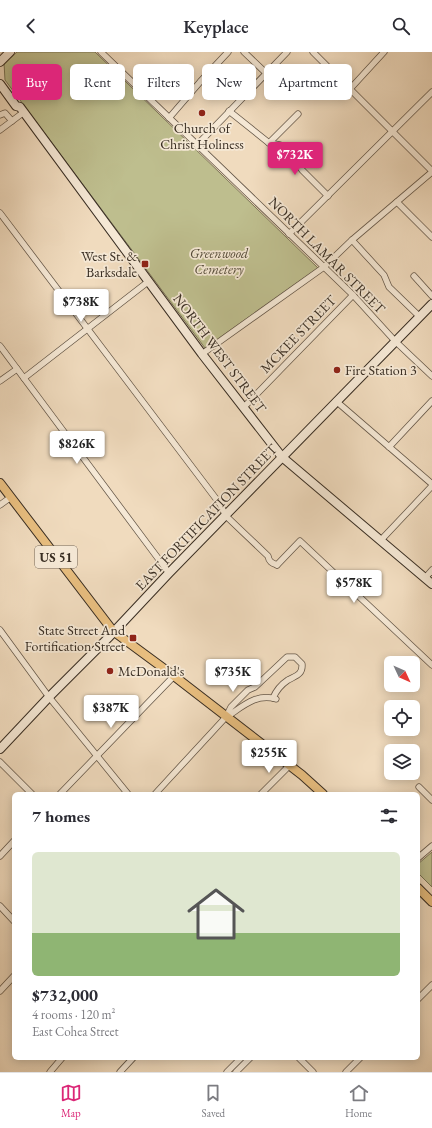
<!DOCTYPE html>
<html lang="en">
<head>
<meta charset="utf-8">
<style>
  :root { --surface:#fff; --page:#f2f2f3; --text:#2b2b33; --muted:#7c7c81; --line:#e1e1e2; --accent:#db2777 }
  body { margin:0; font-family:"EB Garamond",serif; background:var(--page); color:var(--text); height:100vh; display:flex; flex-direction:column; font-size:15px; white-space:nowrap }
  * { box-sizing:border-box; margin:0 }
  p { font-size:13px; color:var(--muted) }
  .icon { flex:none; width:22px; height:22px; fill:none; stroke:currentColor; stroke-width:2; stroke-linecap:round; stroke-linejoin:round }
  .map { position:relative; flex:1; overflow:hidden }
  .details { position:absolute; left:12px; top:740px; width:408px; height:268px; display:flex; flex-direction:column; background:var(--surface); border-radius:6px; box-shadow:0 2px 10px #0003 }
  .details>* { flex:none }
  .top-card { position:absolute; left:12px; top:12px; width:408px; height:36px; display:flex; gap:8px }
  .needle { width:26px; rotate:134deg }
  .tools { position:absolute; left:384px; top:604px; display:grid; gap:8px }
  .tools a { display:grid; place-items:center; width:36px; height:36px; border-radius:6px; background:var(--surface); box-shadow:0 2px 10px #0003; font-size:20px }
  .price { position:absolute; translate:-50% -34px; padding:0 9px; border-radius:4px; background:#fff; color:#222; font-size:13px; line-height:26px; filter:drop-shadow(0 1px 2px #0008) }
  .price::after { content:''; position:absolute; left:50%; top:24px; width:12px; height:9px; margin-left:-6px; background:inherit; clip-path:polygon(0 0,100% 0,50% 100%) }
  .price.current { background:var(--accent); color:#fff }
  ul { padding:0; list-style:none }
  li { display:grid; align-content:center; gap:8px; height:212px; padding:0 20px }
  li span { display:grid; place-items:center; height:124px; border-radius:6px; color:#555 }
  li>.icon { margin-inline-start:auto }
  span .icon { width:72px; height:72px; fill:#fffc; stroke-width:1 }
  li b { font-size:17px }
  h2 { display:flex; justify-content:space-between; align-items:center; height:48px; padding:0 20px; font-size:17px }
  .chip { padding:0 14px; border-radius:6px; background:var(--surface); box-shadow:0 2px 10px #0003; font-size:14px; line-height:36px }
  .chip.current { background:var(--accent); color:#fff }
  header { display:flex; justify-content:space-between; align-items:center; height:52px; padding:0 20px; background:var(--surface); font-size:18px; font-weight:600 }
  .dock { display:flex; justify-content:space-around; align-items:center; height:56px; border-top:1px solid var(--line); background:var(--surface); font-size:11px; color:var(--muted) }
  .dock a { display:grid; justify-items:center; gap:2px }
  .dock .current { color:var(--accent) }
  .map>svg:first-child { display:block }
  .green { fill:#bebe8e; stroke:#7b7658 }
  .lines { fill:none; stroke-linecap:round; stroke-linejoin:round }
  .street-casing { stroke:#665849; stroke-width:7 }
  .secondary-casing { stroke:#382d22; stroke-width:10 }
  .primary-casing { stroke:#382d22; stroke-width:10 }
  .street { stroke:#f5e8d5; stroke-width:5.5 }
  .secondary { stroke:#f5e8d5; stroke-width:8 }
  .primary { stroke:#e8be7f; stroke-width:8 }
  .poi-dot { fill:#8f2418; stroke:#f5e8d5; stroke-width:1.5 }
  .labels { text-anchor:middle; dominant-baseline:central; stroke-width:3.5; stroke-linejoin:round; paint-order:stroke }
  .shield { fill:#f5e8d5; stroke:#716558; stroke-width:1 }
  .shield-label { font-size:13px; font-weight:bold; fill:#382d22 }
  .poi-label { font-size:14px; fill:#382d22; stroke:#f5e8d5; text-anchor:end }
  .park-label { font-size:14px; font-style:italic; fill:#534a38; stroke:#f5e8d5 }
  .street-label { font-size:14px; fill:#382d22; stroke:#f5e8d5 }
</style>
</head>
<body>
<header><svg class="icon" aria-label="back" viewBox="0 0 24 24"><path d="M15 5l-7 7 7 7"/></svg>Keyplace<svg class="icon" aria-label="search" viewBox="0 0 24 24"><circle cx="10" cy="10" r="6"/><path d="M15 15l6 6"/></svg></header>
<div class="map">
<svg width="432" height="1020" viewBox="0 0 432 1020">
  <rect width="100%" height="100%" fill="#f0dbbe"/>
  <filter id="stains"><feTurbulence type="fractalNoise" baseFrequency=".005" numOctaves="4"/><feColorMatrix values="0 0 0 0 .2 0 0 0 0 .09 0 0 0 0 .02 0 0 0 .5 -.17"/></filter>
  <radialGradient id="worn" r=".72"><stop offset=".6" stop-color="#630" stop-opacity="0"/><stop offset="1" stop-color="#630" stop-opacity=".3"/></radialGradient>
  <!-- green -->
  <g class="green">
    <path d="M17 0H95L318 216 205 296 5 28 4 11Z"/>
    <path d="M432 800V835L418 821V812Z"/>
  </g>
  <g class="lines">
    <defs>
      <g id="street">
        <path d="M101 0 353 243 395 289 432 324"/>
        <path d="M244 0 266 21"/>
        <path d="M313 0 432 119"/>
        <path d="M350 37 384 0"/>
        <path d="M229 59 269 91 298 62"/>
        <path d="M0 63 5 61 12 69"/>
        <path d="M169 66 200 30 228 0"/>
        <path d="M0 78 24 60"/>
        <path d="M269 91 280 93 293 105 302 118 328 144"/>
        <path d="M197 93 287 0"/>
        <path d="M397 150 432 185"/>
        <path d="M0 161 220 452 226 464 268 504C269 510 272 511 277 513"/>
        <path d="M289 182 432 40"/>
        <path d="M352 188 384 223 389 235 420 265"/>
        <path d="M414 224 432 244"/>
        <path d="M0 294 169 521"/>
        <path d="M202 302 324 215 352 188 432 120"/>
        <path d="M24 326 149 229"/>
        <path d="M0 329 17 317"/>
        <path d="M336 349 432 432"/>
        <path d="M244 355 353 243"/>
        <path d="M389 395 432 349"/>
        <path d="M0 453 11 445"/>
        <path d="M381 488 432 434"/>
        <path d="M277 513 300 489 432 613"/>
        <path d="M425 526 432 518"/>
        <path d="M0 578 49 645 128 742"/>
        <path d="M228 664C243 654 257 641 276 647"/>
        <path d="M0 710 32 742"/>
        <path d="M419 735 432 748"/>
        <path d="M60 742 174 624"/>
        <path d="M155 742 226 665 231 655 248 638 255 635 287 605H295L302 612C303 623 295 624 288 628 282 632 276 639 273 646"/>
        <path d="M261 742 289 714"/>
        <path d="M0 804 14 789"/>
        <path d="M418 806 432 794"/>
        <path d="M0 854 14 869"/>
        <path d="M0 939 14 924"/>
        <path d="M418 947 432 933"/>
        <path d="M299 1006 313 1020"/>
        <path d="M50 1020 62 1006"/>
        <path d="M120 1020 133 1006"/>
        <path d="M227 1020 241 1006"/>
        <path d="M236 1020 250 1006"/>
        <path d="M346 1020 360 1006"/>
      </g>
      <g id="secondary">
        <path d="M0 10 10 0"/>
        <path d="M0 32 16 54 20 55 202 302 282 405 432 532"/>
        <path d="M0 697 49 645 108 586 169 521 432 252"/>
      </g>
      <g id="primary">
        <path d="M0 431 113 579 174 624 302 723 323 742"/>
        <path d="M418 836 432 850"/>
      </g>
    </defs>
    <!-- street casing -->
    <use href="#street" class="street-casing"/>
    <!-- secondary casing -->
    <use href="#secondary" class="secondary-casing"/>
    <!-- primary casing -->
    <use href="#primary" class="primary-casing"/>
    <!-- street -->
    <use href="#street" class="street"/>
    <!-- secondary -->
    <use href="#secondary" class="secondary"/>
    <!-- primary -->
    <use href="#primary" class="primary"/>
  </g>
  <!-- markers -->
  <g class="poi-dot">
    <circle cx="202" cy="61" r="4"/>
    <rect x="141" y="208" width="8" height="8" rx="2"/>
    <circle cx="337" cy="318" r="4"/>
    <rect x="129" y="582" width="8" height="8" rx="2"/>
    <circle cx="110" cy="619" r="4"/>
  </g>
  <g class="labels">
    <!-- shield labels -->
    <rect class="shield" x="35" y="494" width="42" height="22" rx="3"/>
    <g class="shield-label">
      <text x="56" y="505">US 51</text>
    </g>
    <!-- poi labels -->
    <g class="poi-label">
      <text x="202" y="76" text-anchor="middle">Church of<tspan x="202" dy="16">Christ Holiness</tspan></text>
      <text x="137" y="204">West St. &amp;<tspan x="137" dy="16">Barksdale</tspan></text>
      <text x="345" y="318" text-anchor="start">Fire Station 3</text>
      <text x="125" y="578">State Street And<tspan x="125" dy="16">Fortification Street</tspan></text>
      <text x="118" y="619" text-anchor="start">McDonald's</text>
    </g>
    <!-- park labels -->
    <g class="park-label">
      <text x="219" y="201">Greenwood<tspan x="219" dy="16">Cemetery</tspan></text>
    </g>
    <!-- street labels -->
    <g class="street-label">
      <text transform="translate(327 203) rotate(45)">NORTH LAMAR STREET</text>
      <text transform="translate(298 282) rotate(-46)">MCKEE STREET</text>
      <text transform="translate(220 301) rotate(53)">NORTH WEST STREET</text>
      <text transform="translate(206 465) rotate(-46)">EAST FORTIFICATION STREET</text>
    </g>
  </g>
  <rect width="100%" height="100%" filter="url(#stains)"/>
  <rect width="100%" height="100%" fill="url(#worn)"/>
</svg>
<div class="tools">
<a><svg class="needle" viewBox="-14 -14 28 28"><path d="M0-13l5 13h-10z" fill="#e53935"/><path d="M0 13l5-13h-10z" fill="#7c7c81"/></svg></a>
<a><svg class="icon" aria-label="locate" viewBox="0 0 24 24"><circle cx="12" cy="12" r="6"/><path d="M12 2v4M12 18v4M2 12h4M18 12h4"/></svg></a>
<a><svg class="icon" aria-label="layers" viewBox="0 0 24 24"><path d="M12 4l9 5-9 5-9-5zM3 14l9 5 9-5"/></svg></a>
</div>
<b class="price current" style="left:295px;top:124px">$732K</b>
<b class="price" style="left:81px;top:271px">$738K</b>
<b class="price" style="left:77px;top:413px">$826K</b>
<b class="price" style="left:354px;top:552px">$578K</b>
<b class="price" style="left:233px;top:641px">$735K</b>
<b class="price" style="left:111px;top:677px">$387K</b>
<b class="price" style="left:269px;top:722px">$255K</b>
<div class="top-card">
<a class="chip current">Buy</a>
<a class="chip">Rent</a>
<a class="chip">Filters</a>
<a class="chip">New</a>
<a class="chip">Apartment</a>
</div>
<section class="details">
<h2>7 homes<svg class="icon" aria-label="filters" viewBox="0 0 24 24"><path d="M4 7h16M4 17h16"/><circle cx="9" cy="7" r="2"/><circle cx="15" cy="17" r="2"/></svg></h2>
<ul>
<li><span style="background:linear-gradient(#dfe7d0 65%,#8fb573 0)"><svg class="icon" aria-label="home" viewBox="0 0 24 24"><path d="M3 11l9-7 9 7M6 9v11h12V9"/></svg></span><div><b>$732,000</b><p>4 rooms · 120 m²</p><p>East Cohea Street</p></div></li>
</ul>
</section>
</div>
<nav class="dock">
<a class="current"><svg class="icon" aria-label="map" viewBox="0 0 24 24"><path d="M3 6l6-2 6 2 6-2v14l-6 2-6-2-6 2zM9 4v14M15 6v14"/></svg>Map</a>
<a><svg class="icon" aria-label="saved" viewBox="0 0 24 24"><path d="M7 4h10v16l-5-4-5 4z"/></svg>Saved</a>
<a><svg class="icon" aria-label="home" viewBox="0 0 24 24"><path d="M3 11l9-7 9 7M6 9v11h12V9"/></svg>Home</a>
</nav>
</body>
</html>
